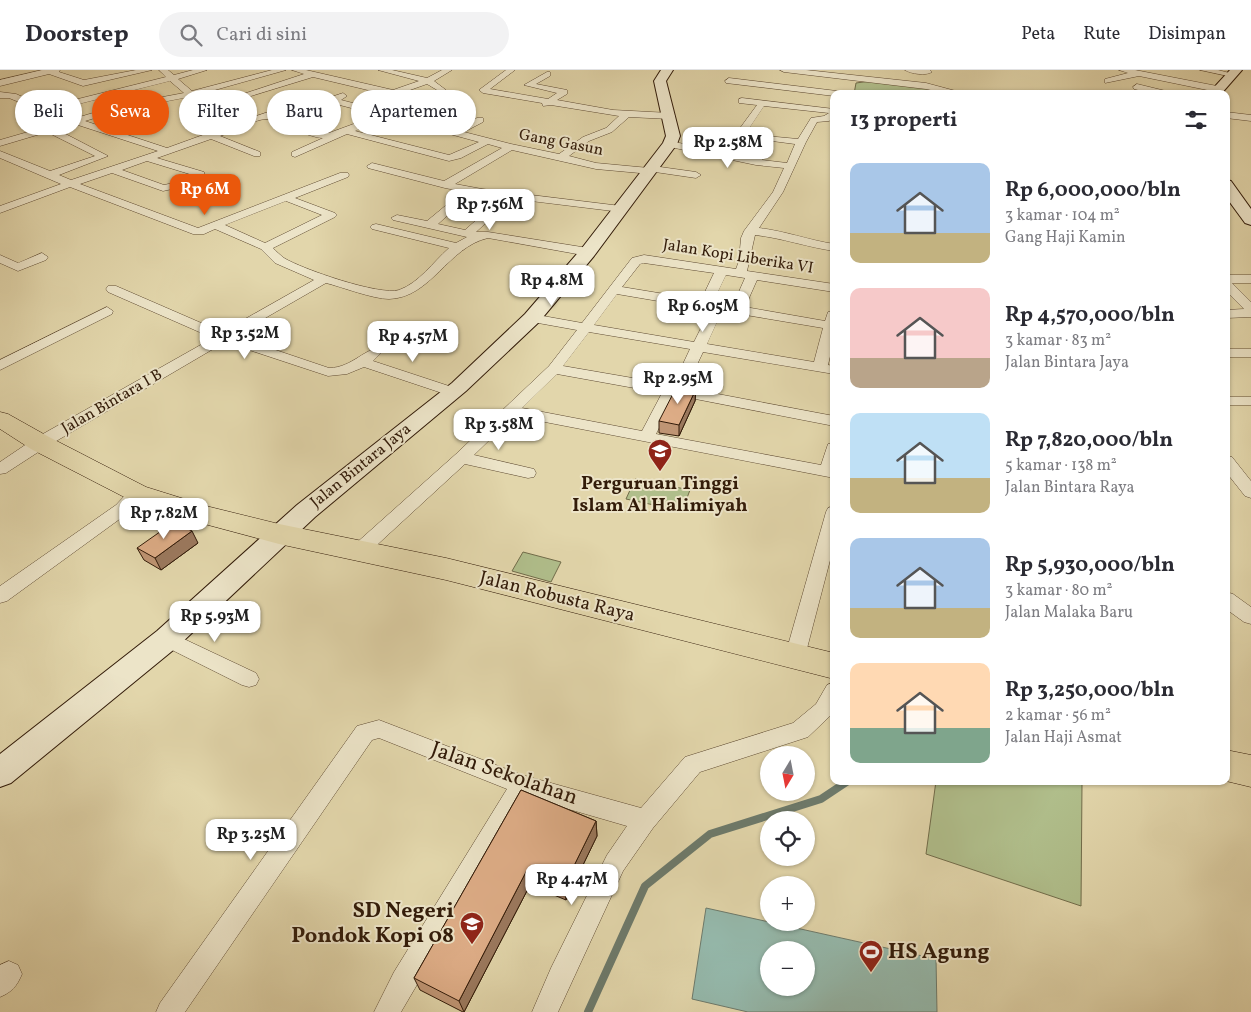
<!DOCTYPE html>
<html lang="id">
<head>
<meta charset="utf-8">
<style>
  :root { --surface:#fff; --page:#f2f2f3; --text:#2b2b33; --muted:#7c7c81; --line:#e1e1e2; --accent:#ea580c }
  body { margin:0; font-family:Vollkorn,serif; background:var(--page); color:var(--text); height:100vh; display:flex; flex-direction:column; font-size:19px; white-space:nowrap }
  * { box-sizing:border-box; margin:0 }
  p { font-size:16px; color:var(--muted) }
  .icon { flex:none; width:28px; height:28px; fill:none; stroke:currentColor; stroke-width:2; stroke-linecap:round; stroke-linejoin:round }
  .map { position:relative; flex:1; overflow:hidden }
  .sheet { position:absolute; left:830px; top:20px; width:400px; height:695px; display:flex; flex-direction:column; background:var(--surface); border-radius:10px; box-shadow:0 1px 4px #0004 }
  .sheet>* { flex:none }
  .hud { position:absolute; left:15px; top:20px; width:475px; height:45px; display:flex; gap:10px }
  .needle { width:32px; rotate:190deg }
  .tools { position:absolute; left:760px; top:676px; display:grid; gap:10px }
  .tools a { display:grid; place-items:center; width:55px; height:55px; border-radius:50%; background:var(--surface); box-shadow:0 1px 4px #0004; font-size:25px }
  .price { position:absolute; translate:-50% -42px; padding:0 11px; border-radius:10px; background:#fff; color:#222; font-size:16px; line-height:32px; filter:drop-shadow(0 1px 2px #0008) }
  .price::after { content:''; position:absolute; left:50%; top:30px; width:15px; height:11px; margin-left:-8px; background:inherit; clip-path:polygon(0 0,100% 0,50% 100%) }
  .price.on { background:var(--accent); color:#fff }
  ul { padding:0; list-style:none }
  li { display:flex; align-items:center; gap:15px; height:125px; padding:0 20px }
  li span { display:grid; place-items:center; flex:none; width:140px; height:100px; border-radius:10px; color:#555 }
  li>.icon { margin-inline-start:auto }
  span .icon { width:60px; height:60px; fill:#fffc; stroke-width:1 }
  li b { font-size:21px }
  h2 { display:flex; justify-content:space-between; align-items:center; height:60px; padding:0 20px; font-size:21px }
  .pill { padding:0 18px; border-radius:22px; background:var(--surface); box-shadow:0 1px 4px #0004; font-size:18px; line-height:45px }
  .pill.on { background:var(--accent); color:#fff }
  header { display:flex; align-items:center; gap:30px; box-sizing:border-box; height:70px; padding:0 25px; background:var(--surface); border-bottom:1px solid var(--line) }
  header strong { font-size:24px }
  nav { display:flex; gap:28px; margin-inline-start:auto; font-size:18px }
  .search { width:350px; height:45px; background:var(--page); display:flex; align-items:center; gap:12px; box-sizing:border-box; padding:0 18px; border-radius:28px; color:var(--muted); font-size:19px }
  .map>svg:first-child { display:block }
  .green { fill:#b0be8b; stroke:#716c4a }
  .water { fill:#95b9ac; stroke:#6d7a6b; fill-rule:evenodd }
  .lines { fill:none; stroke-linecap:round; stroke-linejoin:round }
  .stream { stroke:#6d7a6b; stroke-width:8 }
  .street-casing { stroke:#5e4a32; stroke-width:1 }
  .secondary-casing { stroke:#321b09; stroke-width:2 }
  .primary-casing { stroke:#321b09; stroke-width:1 }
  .street { fill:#ece4c8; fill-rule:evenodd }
  .secondary { fill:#ece4c8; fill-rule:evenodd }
  .primary { fill:#e2d6ab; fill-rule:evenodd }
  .wall { fill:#bf9574; stroke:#321b09 }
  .shaded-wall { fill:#9b795e; stroke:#321b09 }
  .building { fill:#dead87; stroke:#321b09 }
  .labels { text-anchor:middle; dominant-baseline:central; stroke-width:4; stroke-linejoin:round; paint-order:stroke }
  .far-street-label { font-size:16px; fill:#321b09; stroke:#ece4c8 }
  .poi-label { font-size:19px; font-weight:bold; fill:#321b09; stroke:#ece4c8 }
  .street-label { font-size:19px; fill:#321b09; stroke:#ece4c8 }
  .near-street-label { font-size:22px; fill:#321b09; stroke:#ece4c8 }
  .near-poi-label { font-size:22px; font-weight:bold; fill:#321b09; stroke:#ece4c8; text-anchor:end }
</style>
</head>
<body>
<header>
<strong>Doorstep</strong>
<div class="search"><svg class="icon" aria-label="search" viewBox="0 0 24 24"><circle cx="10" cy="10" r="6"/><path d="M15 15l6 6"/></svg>Cari di sini</div>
<nav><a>Peta</a><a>Rute</a><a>Disimpan</a></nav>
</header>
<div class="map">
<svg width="1251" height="942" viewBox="0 0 1251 942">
  <rect width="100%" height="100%" fill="#e2d6ab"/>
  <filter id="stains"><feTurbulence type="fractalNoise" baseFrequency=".004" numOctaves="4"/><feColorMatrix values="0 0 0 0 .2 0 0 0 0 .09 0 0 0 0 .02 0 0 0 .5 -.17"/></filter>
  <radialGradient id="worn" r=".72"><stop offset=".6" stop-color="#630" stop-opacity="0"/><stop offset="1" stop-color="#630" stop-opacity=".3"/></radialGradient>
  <!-- green -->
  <g class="green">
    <path d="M871 11 935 19 945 24H854L856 13Z"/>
    <path d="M635 409 690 420 682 441 626 429Z"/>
    <path d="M523 482 561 492 551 512 512 501Z"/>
    <path d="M936 711H1072L1082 714 1081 836 926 784Z"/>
  </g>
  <!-- water -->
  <path class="water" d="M706 838 936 889 937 942H748L692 929ZM769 880H806V918H769Z"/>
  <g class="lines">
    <!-- stream -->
    <path class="stream" d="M588 942 645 816 710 764 821 729 848 711"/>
    <defs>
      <g id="street">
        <path d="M42 0H60L59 2 84 10 136 0H152L83 16 49 4 0 16V10Z"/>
        <path d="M159 0H168L174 5 193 0H207L178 9 192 21 272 0H286L197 25 244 50 289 35H307L343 23 347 26 341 30 455 59 477 48H483V52L464 62 511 74 559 84 583 67 606 58 619 46 551 35 543 36 542 33 483 23 479 20 506 0H515L490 19 548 29 557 23 524 15 547 2H550V6L536 14 567 20V24L557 30 613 40 670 43 675 46 670 49 629 47 612 62 589 71 569 86 596 93 649 98 653 96 696 102 701 105 696 108 655 102 651 104 596 99 512 80 455 114 482 119 621 136 626 139 621 142 482 125 445 118 368 98 367 96 372 93 444 111 502 78 488 74 461 88 449 91 347 64 295 87 292 86V82L323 68C304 67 284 51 268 49 256 48 233 62 220 66L260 82V86H254L211 69 157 88 204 102V106H196L147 91 122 100 164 115 187 110 224 123 225 125 224 127H216L186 116 163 121 112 103 80 114 198 158 340 103H348L349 105 348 107 295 128 335 143 337 145 335 147 273 178C276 181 280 185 284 188 302 199 380 226 399 220 419 213 433 192 449 178L372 159 370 157 372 155 376 154 456 173 467 167 393 150 391 148 397 145 427 151 450 132 454 131 459 134 458 136 438 154 465 160 491 137H499L500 139 499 141 476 162H488L588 178 594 182 588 186 488 168C448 177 431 228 389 229 373 229 342 217 326 213L234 266 329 298C352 298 367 276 380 279L382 282 373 291 458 319 460 322 458 325H448L364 297 347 304 328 306 225 272 46 377 6 403 0 404V392L34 369 213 268 108 222 106 219 108 216H116L222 262 314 210 275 193 261 179 215 159 204 164H193L70 117 0 143V136L61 114 0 88V81L50 101 95 86 47 62 0 76V70L66 51 9 28H0V22L16 24 46 37 166 7ZM170 11 184 23 120 35 76 48 55 40ZM189 27 236 53 167 78 85 51 121 40ZM332 33 378 45 329 63 319 62 276 46 293 40 308 41ZM387 47 479 72 449 85 355 61ZM75 54 158 81 71 110 59 105 108 86 56 59ZM286 131 322 145 265 173 225 155Z"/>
        <path d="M292 0H306L393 20 419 11 378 0H392L427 8 442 0H452L434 11 446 20 442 23 427 14 393 26 313 7 238 30 231 28 304 4Z"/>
        <path d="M780 0H806L926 13 967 24H950L926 19 784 2Z"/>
        <path d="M905 0H930L932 2C926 6 911 4 905 0Z"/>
        <path d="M1119 0H1135L1217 16 1221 19 1217 22 1139 6 1105 13V9L1128 3Z"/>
        <path d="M1200 0H1218L1237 5 1233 7Z"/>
        <path d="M729 8 837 21 841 24H834V26L726 13 725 11Z"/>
        <path d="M1137 14 1170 22 1171 24H1155L1134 19 1133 17Z"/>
        <path d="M742 28 834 39V48L829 51 817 52 806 72 783 122 759 158C785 161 808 170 834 174V181C807 177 782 168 755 165L747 201 834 214V222L757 210 745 237 825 251 828 242 834 241V269L828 295 834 296V304L703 282 686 318 834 346V356L675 325 656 364 821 395 828 374 834 373V408L514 346 474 385 534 399 536 403 534 407 528 408 465 394 365 486 359 487 353 486 350 481 353 476 456 384 549 296 577 260 527 251 525 248 527 245 532 244 582 253 632 188 644 185 736 199 739 191 741 168 744 161 773 122 784 98 756 95 670 77 665 74 670 71 726 83 734 72 732 69 757 35 739 33V29ZM764 36 829 43 824 46 811 48 798 69 766 66 753 88 735 85 744 72 742 69ZM772 71 795 74 787 93 762 90ZM644 193 714 203 701 230 622 217 640 194ZM726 205 745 208 733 235 713 232ZM617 224 705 239 710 240 694 272 594 255ZM722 241 823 258 814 292 707 274ZM589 262 690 279 673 315 563 296ZM557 304 662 323 642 361 522 338Z"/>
        <path d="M1226 42 1251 45V51L1226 48Z"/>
        <path d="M42 183 48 187 46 190 18 201 0 193V185L18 193Z"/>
        <path d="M526 200 567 209 569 212 563 216 522 207 520 204Z"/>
        <path d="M1226 205H1251V213H1232L1251 232V247L1226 248V240L1244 239 1226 221Z"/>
        <path d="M107 237 113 241 112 244 0 300V290Z"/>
        <rect x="1226" y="279" width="25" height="8"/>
        <rect x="1226" y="327" width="25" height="8"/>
        <path d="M1226 386 1232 387 1251 411V428L1245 426 1226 402Z"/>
        <path d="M137 417 143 419 145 423 128 443 7 531 0 533V516L116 435 131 419Z"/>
        <path d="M834 436V475L805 586 802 592 795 594 788 592 785 586 826 442 828 438Z"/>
        <path d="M1226 522 1233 524 1251 537V554L1244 552 1226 539Z"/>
        <path d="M167 561 256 603 259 609 256 615 249 617 242 615 160 574 157 569 160 564Z"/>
        <path d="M834 612V640L830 646 808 667 700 702 653 758 623 801 558 942H532L551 898 607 785 627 756 527 727 401 942H374L394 902 507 719 379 668 372 670 185 942H156L160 933 357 656 379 650 522 705 641 738 685 687 793 653 816 634 827 615Z"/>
        <path d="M9 891 18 895 22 904C17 916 12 922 0 927V895Z"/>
      </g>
      <g id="secondary">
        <path d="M661 0H673L666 11 680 66 677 74 594 186 539 252 466 321 315 447 177 577 11 713 0 717V684L157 561 297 435 452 313 525 244 582 178 663 73 666 66 654 11Z"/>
        <path d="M1230 0H1242L1221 24H1208Z"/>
        <path d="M1226 110 1231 111 1251 139V155L1245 153 1226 127Z"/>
      </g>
      <g id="primary">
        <path d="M0 342 8 344 49 367 146 417 210 437 279 454 446 488 834 583V609L446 510 279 474 197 452 128 429 31 379 0 359Z"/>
        <path d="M1226 680 1251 685V717L1226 711Z"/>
      </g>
    </defs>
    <!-- street casing -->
    <use href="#street" class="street-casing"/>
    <!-- secondary casing -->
    <use href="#secondary" class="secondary-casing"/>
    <!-- primary casing -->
    <use href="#primary" class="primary-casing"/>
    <!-- street -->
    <use href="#street" class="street"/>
    <!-- secondary -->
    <use href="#secondary" class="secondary"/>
    <!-- primary -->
    <use href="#primary" class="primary"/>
  </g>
  <!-- wall -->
  <g class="wall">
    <path d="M696 319 695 331 679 366 659 363V351Z"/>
    <path d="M198 473 161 500 144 490 137 478Z"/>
    <path d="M521 720 596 751 597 766 566 830 530 815 464 942H463L420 920 414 908Z"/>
  </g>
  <!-- shaded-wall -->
  <g class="shaded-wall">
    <path d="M696 319 695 331 679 366V355Z"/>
    <path d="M192 461 198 473 161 500 155 488Z"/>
    <path d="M596 751 597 766 566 830 564 816Z"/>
    <path d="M527 800 530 815 464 942 459 931Z"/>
  </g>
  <!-- building -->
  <g class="building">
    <path d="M677 316 696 319 679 355 659 351Z"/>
    <path d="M174 452 192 461 155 488 137 478Z"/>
    <path d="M521 720 596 751 564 816 527 800 459 931 414 908Z"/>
  </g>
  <!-- icons -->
  <defs>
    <symbol id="university-pin" viewBox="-11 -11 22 30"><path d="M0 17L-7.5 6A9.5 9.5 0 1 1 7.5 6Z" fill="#8f2418" stroke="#ece4c8"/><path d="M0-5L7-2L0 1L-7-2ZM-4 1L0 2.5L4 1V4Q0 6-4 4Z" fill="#fff"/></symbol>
    <symbol id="school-pin" viewBox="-11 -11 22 30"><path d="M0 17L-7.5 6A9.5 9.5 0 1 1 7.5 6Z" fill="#8f2418" stroke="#ece4c8"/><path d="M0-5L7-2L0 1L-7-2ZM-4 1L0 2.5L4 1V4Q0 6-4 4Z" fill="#fff"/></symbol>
    <symbol id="stadium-pin" viewBox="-11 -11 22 30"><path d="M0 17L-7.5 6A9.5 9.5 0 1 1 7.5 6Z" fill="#8f2418" stroke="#ece4c8"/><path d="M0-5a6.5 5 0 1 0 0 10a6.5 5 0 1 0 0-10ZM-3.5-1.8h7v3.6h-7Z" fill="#fff"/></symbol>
  </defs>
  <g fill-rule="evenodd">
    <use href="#university-pin" x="646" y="367" width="28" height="38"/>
    <use href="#school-pin" x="458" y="840" width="28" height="38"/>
    <use href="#stadium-pin" x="857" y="868" width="28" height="38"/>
  </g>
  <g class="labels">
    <!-- far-street labels -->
    <g class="far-street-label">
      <text transform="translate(561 73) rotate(11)">Gang Gasun</text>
      <text transform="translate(738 187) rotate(9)">Jalan Kopi Liberika VI</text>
      <text transform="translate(112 332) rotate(-30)">Jalan Bintara I B</text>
      <text transform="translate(361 396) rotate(-39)">Jalan Bintara Jaya</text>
    </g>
    <!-- poi labels -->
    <g class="poi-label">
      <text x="660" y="414">Perguruan Tinggi<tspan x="660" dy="22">Islam Al Halimiyah</tspan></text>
    </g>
    <!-- street labels -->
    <g class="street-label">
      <text transform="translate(557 527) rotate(14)">Jalan Robusta Raya</text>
    </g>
    <!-- near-street labels -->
    <g class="near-street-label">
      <text transform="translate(504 704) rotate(19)">Jalan Sekolahan</text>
    </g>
    <!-- near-poi labels -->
    <g class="near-poi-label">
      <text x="454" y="841">SD Negeri<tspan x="454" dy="25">Pondok Kopi 08</tspan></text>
      <text x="888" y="882" text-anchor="start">HS Agung</text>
    </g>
  </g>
  <rect width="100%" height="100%" filter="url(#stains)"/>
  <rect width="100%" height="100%" fill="url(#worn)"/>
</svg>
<div class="tools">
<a><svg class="needle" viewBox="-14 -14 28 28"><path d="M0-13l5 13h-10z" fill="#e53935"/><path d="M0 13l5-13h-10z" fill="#7c7c81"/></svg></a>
<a><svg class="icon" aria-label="locate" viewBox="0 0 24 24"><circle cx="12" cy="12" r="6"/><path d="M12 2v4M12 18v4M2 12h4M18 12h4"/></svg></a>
<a>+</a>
<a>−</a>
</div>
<b class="price" style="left:728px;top:99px">Rp 2.58M</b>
<b class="price on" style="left:205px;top:146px">Rp 6M</b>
<b class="price" style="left:490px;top:161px">Rp 7.56M</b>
<b class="price" style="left:552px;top:237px">Rp 4.8M</b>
<b class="price" style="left:703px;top:263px">Rp 6.05M</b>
<b class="price" style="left:245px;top:290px">Rp 3.52M</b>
<b class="price" style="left:413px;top:293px">Rp 4.57M</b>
<b class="price" style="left:678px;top:335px">Rp 2.95M</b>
<b class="price" style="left:499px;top:381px">Rp 3.58M</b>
<b class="price" style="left:164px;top:470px">Rp 7.82M</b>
<b class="price" style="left:215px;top:573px">Rp 5.93M</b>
<b class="price" style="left:251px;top:791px">Rp 3.25M</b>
<b class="price" style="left:572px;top:836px">Rp 4.47M</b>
<div class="hud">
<a class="pill">Beli</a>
<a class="pill on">Sewa</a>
<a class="pill">Filter</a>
<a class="pill">Baru</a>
<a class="pill">Apartemen</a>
</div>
<section class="sheet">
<h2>13 properti<svg class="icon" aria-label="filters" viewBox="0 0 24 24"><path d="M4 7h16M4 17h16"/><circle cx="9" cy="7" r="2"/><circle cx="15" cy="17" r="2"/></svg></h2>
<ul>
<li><span style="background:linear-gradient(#a9c7e8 70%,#c2b280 0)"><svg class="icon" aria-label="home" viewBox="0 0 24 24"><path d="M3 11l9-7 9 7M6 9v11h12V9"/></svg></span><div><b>Rp 6,000,000/bln</b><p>3 kamar · 104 m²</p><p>Gang Haji Kamin</p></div></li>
<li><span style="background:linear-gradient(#f6c9c9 70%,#b9a48a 0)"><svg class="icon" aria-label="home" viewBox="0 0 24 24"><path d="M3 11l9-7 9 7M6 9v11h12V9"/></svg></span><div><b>Rp 4,570,000/bln</b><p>3 kamar · 83 m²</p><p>Jalan Bintara Jaya</p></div></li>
<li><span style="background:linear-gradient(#bfe0f5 65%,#c2b280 0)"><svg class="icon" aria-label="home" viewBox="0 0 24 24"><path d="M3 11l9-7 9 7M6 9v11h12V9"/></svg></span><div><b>Rp 7,820,000/bln</b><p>5 kamar · 138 m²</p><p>Jalan Bintara Raya</p></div></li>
<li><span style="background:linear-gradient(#a9c7e8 70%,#c2b280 0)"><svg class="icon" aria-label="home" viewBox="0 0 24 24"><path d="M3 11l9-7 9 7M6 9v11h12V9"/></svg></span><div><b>Rp 5,930,000/bln</b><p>3 kamar · 80 m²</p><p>Jalan Malaka Baru</p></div></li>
<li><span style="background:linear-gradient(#ffd9b3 65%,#7fa58c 0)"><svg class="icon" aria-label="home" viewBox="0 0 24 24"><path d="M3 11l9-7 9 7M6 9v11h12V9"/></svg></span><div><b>Rp 3,250,000/bln</b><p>2 kamar · 56 m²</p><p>Jalan Haji Asmat</p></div></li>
</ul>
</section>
</div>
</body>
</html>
